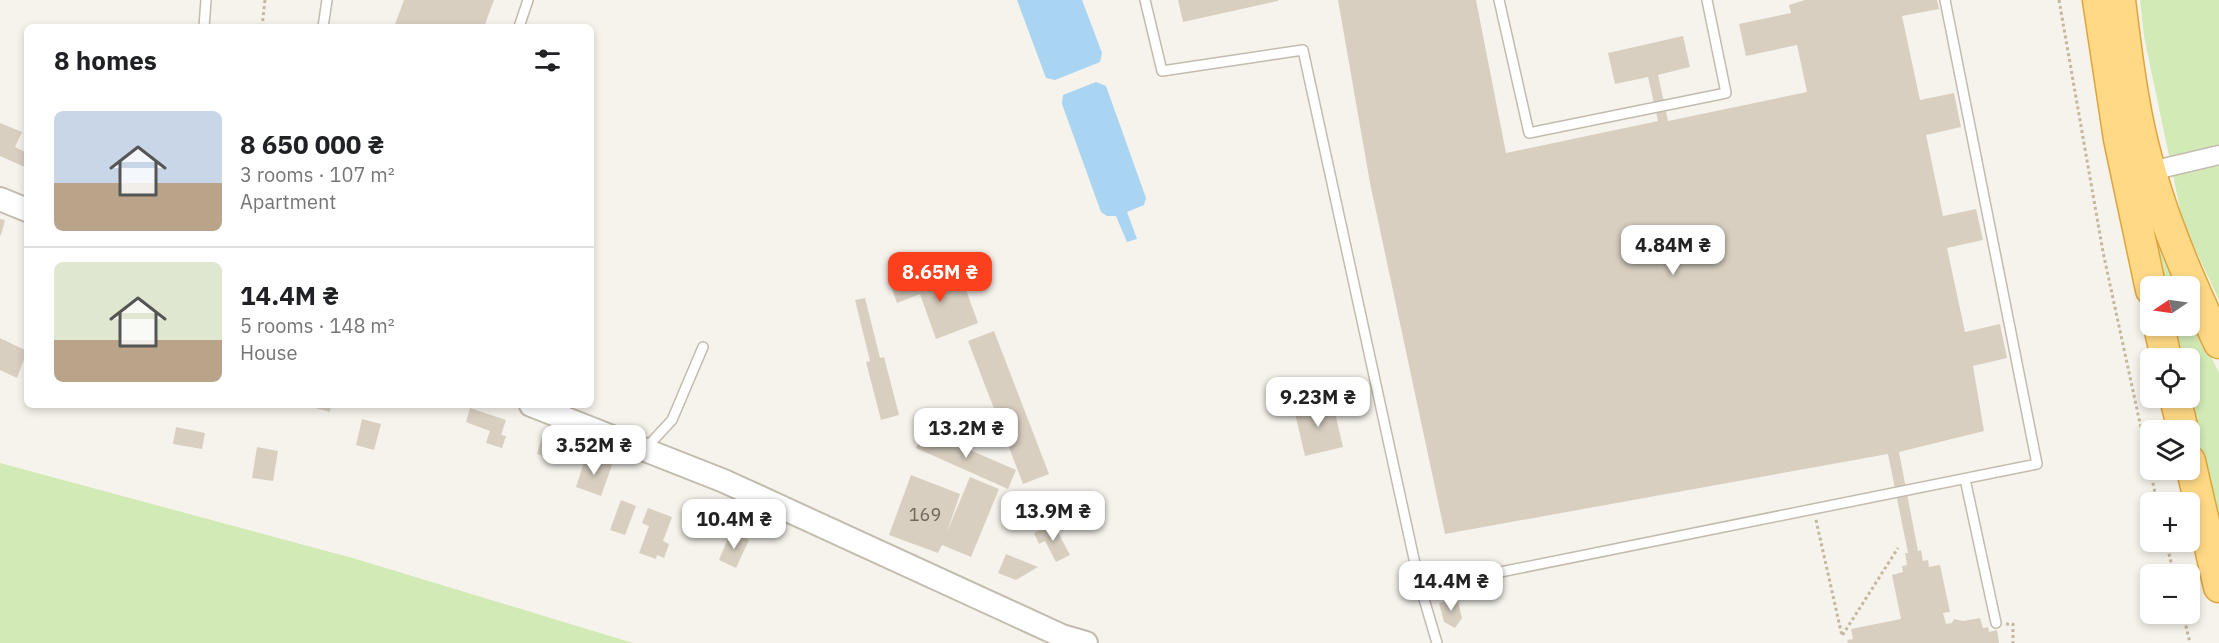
<!DOCTYPE html>
<html lang="en">
<head>
<meta charset="utf-8">
<style>
  :root { --surface:#fff; --page:#f6f6f6; --text:#202124; --muted:#757577; --line:#e0e0e0; --accent:#fc3f1d }
  body { margin:0; font-family:"IBM Plex Sans",sans-serif; background:var(--page); color:var(--text); height:100vh; display:flex; flex-direction:column; font-size:22px; white-space:nowrap }
  * { box-sizing:border-box; margin:0 }
  p { font-size:20px; color:var(--muted) }
  .icon { flex:none; width:33px; height:33px; fill:none; stroke:currentColor; stroke-width:2; stroke-linecap:round; stroke-linejoin:round }
  .map { position:relative; flex:1; overflow:hidden }
  .panel { position:absolute; left:24px; top:24px; width:570px; height:384px; display:flex; flex-direction:column; background:var(--surface); border-radius:9px; box-shadow:0 3px 9px #0003 }
  .panel>* { flex:none }
  .needle { width:39px; rotate:257deg }
  .tools { position:absolute; left:2140px; top:276px; display:grid; gap:12px }
  .tools a { display:grid; place-items:center; width:60px; height:60px; border-radius:9px; background:var(--surface); box-shadow:0 3px 9px #0003; font-size:30px }
  .price { position:absolute; translate:-50% -51px; padding:0 14px; border-radius:12px; background:#fff; color:#222; font-size:20px; line-height:39px; filter:drop-shadow(0 2px 3px #0008) }
  .price::after { content:''; position:absolute; left:50%; top:36px; width:18px; height:14px; margin-left:-9px; background:inherit; clip-path:polygon(0 0,100% 0,50% 100%) }
  .price.selected { background:var(--accent); color:#fff }
  ul { padding:0; list-style:none }
  li { display:flex; align-items:center; gap:18px; height:150px; padding:0 30px }
  li+li { border-top:2px solid var(--line) }
  li span { display:grid; place-items:center; flex:none; width:168px; height:120px; border-radius:9px; color:#555 }
  li>.icon { margin-inline-start:auto }
  span .icon { width:72px; height:72px; fill:#fffc; stroke-width:1 }
  li b { font-size:26px }
  h2 { display:flex; justify-content:space-between; align-items:center; height:72px; padding:0 30px; font-size:26px }
  .map>svg:first-child { display:block }
  .green { fill:#d2eab5 }
  .water { fill:#a9d4f2 }
  .building { fill:#d8cfc1 }
  .lines { fill:none; stroke-linecap:round; stroke-linejoin:round }
  .service-casing { stroke:#c2bbae; stroke-width:12 }
  .minor-casing { stroke:#c2bbae; stroke-width:21 }
  .tertiary-casing { stroke:#c2bbae; stroke-width:26 }
  .trunk-casing { stroke:#e0a43c; stroke-width:33 }
  .path { stroke:#c4b79f; stroke-width:3; stroke-dasharray:3 3; stroke-linecap:butt }
  .service { stroke:#fff; stroke-width:9 }
  .minor { stroke:#fff; stroke-width:18 }
  .tertiary { stroke:#fff; stroke-width:22 }
  .trunk { stroke:#ffd985; stroke-width:30 }
  .labels { text-anchor:middle; dominant-baseline:central; stroke-width:4.5; stroke-linejoin:round; paint-order:stroke }
  .number-label { font-size:18px; fill:#6e675b }
</style>
</head>
<body>
<div class="map">
<svg width="2219" height="643" viewBox="0 0 2219 643">
  <rect width="100%" height="100%" fill="#f6f3ec"/>
  <!-- green -->
  <g class="green">
    <path d="M2140 0H2219V300L2183 223 2144 36Z"/>
    <path d="M2159 242 2177 286H2164L2155 243Z"/>
    <path d="M2190 314 2219 373V537L2189 398 2190 358H2180L2173 326H2190Z"/>
    <path d="M0 463 356 559 633 643H0Z"/>
  </g>
  <!-- water -->
  <g class="water">
    <path d="M1017 0H1082L1102 53 1100 62 1055 80 1046 78Z"/>
    <path d="M1096 82 1106 86 1146 198 1144 205 1127 212 1137 239 1127 242 1116 216H1107L1101 212 1062 104 1063 95Z"/>
  </g>
  <!-- building -->
  <g class="building">
    <path d="M404 0H494L484 27H394Z"/>
    <path d="M1178 0H1278V1L1183 22Z"/>
    <path d="M1338 0H1476L1506 153 1658 121 1648 77 1615 84 1608 53 1683 36 1690 67 1658 75 1668 121 1807 92 1797 45 1746 56 1739 24 1791 13 1789 5 1805 0H1937L1939 9 1902 16 1920 100 1954 93 1961 127 1926 135 1943 216 1976 209 1983 240 1947 248 1965 332 2000 324 2007 358 1973 366 1984 431 1899 452 1918 551 1921 550 1923 561 1928 560 1929 567 1940 565 1950 612 1943 613 1946 624 1952 623 1954 619 1963 621 1980 618 1983 628 1988 627 1989 632 1997 630 1999 643H1848L1847 640 1853 639 1851 629 1901 619 1892 575 1903 572 1902 566 1907 565 1905 553H1908L1888 454 1445 534 1370 183Z"/>
    <path d="M0 123 22 132 15 147 27 153V168L0 156Z"/>
    <path d="M0 219 5 220 1 235H0Z"/>
    <path d="M932 271 938 288 962 279 978 323 936 339 920 294 897 303 891 286Z"/>
    <path d="M865 298 880 358 884 357 899 415 881 420 866 362 870 361 855 300Z"/>
    <path d="M994 331 1049 474 1023 484 968 341Z"/>
    <path d="M0 338 27 351 17 378 0 370Z"/>
    <path d="M1332 400 1343 447 1305 456 1294 409Z"/>
    <path d="M312 405H331L330 412 312 407Z"/>
    <path d="M470 408 506 420 501 435 506 436 502 448 486 443 490 431 466 422Z"/>
    <path d="M362 419 381 424 374 450 356 445Z"/>
    <path d="M176 427 205 433 202 449 173 444Z"/>
    <path d="M924 430 1016 470 1008 489 916 448Z"/>
    <path d="M544 431 562 437 554 460 537 454Z"/>
    <path d="M257 447 278 451 273 481 252 478Z"/>
    <path d="M586 456 612 465 601 496 576 487Z"/>
    <path d="M911 475 960 494 947 532 970 477 999 489 971 557 942 545 938 553 889 535Z"/>
    <path d="M621 500 636 506 625 535 610 530Z"/>
    <path d="M648 508 672 517 663 541 669 544 664 558 657 555 656 559 639 553 649 526 642 523Z"/>
    <path d="M1053 523 1070 555 1056 562 1045 541 1039 544 1034 533Z"/>
    <path d="M731 531 749 540 736 568 719 560Z"/>
    <path d="M1006 554 1038 567 1016 580 998 573Z"/>
    <path d="M1457 598 1462 618 1455 628 1444 622 1439 603Z"/>
  </g>
  <g class="lines">
    <defs>
      <g id="service">
        <path d="M1145 0 1162 71 1303 50 1419 582 1437 643"/>
        <path d="M1499 0 1529 133 1726 93 1707 0"/>
        <path d="M204 27 206 0"/>
        <path d="M323 27 327 0"/>
        <path d="M519 27 528 0"/>
        <path d="M646 448 672 420 703 347"/>
        <path d="M1965 479 1996 623"/>
        <path d="M1421 588 2037 464 1945 0"/>
      </g>
      <path id="minor" d="M2151 171 2219 155"/>
      <g id="tertiary">
        <path d="M0 199 27 210"/>
        <path d="M531 405 724 481 1062 636 1086 643"/>
      </g>
      <g id="trunk">
        <path d="M2098 0 2119 139 2151 290"/>
        <path d="M2120 0C2124 33 2128 67 2134 100 2148 185 2182 266 2219 343"/>
        <path d="M2159 326 2166 358"/>
        <path d="M2175 398 2183 430"/>
        <path d="M2190 461 2219 587"/>
      </g>
    </defs>
    <!-- service casing -->
    <use href="#service" class="service-casing"/>
    <!-- minor casing -->
    <use href="#minor" class="minor-casing"/>
    <!-- tertiary casing -->
    <use href="#tertiary" class="tertiary-casing"/>
    <!-- trunk casing -->
    <use href="#trunk" class="trunk-casing"/>
    <!-- path -->
    <g class="path">
      <path d="M2059 0 2103 252 2157 502"/>
      <path d="M262 27 265 0"/>
      <path d="M1816 520 1842 636 1898 548"/>
      <path d="M2166 542 2174 574"/>
      <path d="M2183 614 2190 643"/>
      <path d="M2006 624H2013V643"/>
    </g>
    <!-- service -->
    <use href="#service" class="service"/>
    <!-- minor -->
    <use href="#minor" class="minor"/>
    <!-- tertiary -->
    <use href="#tertiary" class="tertiary"/>
    <!-- trunk -->
    <use href="#trunk" class="trunk"/>
  </g>
  <g class="labels">
    <!-- number labels -->
    <g class="number-label">
      <text x="925" y="514">169</text>
    </g>
  </g>
</svg>
<div class="tools">
<a><svg class="needle" viewBox="-14 -14 28 28"><path d="M0-13l5 13h-10z" fill="#e53935"/><path d="M0 13l5-13h-10z" fill="#757577"/></svg></a>
<a><svg class="icon" aria-label="locate" viewBox="0 0 24 24"><circle cx="12" cy="12" r="6"/><path d="M12 2v4M12 18v4M2 12h4M18 12h4"/></svg></a>
<a><svg class="icon" aria-label="layers" viewBox="0 0 24 24"><path d="M12 4l9 5-9 5-9-5zM3 14l9 5 9-5"/></svg></a>
<a>+</a>
<a>−</a>
</div>
<b class="price" style="left:1673px;top:276px">4.84M ₴</b>
<b class="price selected" style="left:940px;top:303px">8.65M ₴</b>
<b class="price" style="left:1318px;top:428px">9.23M ₴</b>
<b class="price" style="left:966px;top:459px">13.2M ₴</b>
<b class="price" style="left:594px;top:476px">3.52M ₴</b>
<b class="price" style="left:1053px;top:542px">13.9M ₴</b>
<b class="price" style="left:734px;top:550px">10.4M ₴</b>
<b class="price" style="left:1451px;top:612px">14.4M ₴</b>
<section class="panel">
<h2>8 homes<svg class="icon" aria-label="filters" viewBox="0 0 24 24"><path d="M4 7h16M4 17h16"/><circle cx="9" cy="7" r="2"/><circle cx="15" cy="17" r="2"/></svg></h2>
<ul>
<li><span style="background:linear-gradient(#c9d6e8 60%,#b9a48a 0)"><svg class="icon" aria-label="home" viewBox="0 0 24 24"><path d="M3 11l9-7 9 7M6 9v11h12V9"/></svg></span><div><b>8 650 000 ₴</b><p>3 rooms · 107 m²</p><p>Apartment</p></div></li>
<li><span style="background:linear-gradient(#dfe7d0 65%,#b9a48a 0)"><svg class="icon" aria-label="home" viewBox="0 0 24 24"><path d="M3 11l9-7 9 7M6 9v11h12V9"/></svg></span><div><b>14.4M ₴</b><p>5 rooms · 148 m²</p><p>House</p></div></li>
</ul>
</section>
</div>
</body>
</html>
